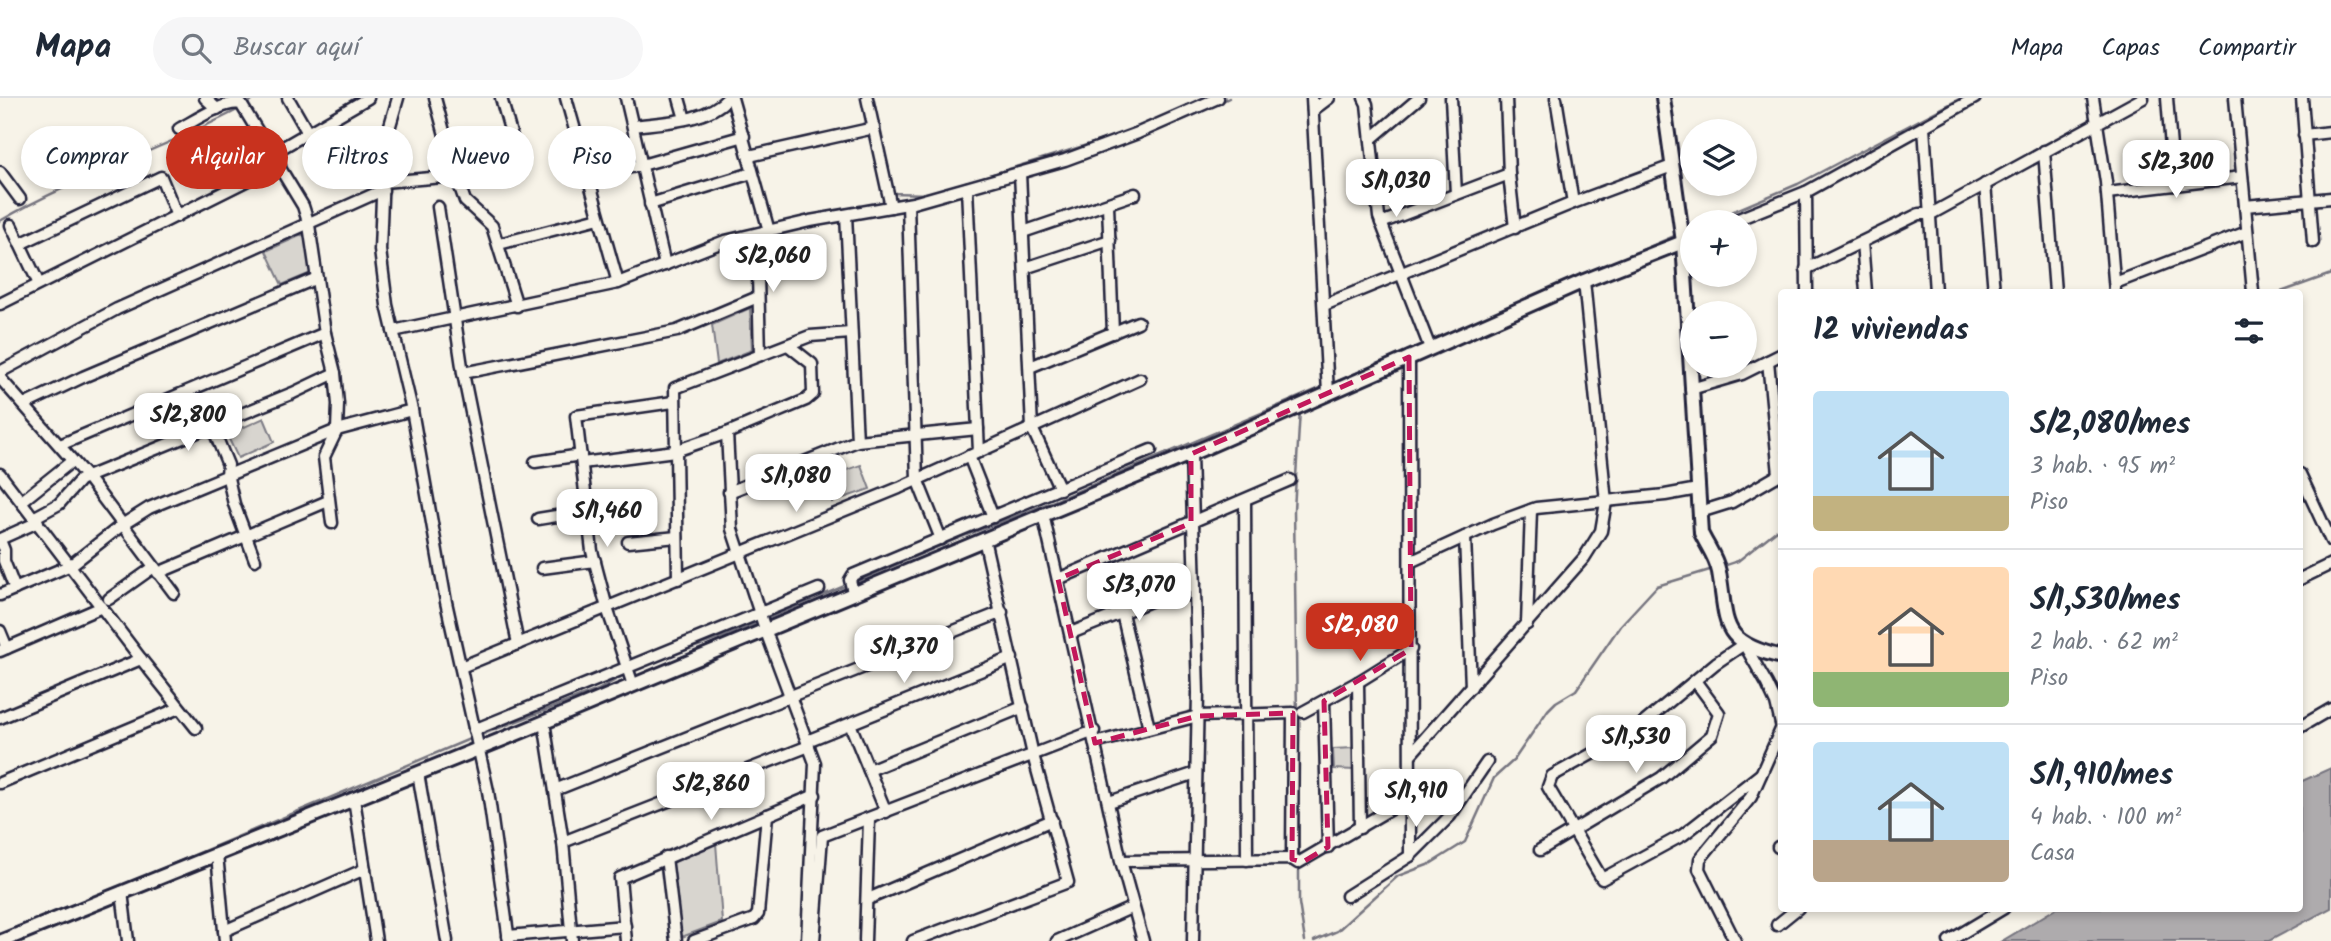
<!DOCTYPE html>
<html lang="es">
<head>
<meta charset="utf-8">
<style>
  :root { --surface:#fff; --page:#f6f6f7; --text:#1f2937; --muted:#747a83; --line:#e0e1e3; --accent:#c8321e }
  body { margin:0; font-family:Kalam,sans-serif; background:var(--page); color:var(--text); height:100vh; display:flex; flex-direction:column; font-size:26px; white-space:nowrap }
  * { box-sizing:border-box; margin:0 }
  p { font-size:23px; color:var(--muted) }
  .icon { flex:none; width:38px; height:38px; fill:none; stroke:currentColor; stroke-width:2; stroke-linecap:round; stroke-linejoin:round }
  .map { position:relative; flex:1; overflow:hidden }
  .details { position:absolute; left:1778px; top:191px; width:525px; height:623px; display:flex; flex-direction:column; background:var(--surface); border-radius:7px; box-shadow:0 4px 10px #0003 }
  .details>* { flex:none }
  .guide { position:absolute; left:21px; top:28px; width:665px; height:63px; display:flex; gap:14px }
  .controls { position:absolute; left:1680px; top:21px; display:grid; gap:14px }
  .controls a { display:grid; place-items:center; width:77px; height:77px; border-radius:50%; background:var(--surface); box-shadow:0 4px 10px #0003; font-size:35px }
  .price { position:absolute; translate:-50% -60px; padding:0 16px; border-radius:14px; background:#fff; color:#222; font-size:23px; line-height:46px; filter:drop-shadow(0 2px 4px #0008) }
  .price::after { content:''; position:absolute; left:50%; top:42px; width:21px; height:16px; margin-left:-10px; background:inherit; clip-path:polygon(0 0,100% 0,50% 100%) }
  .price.on { background:var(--accent); color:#fff }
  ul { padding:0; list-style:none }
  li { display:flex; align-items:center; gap:21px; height:175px; padding:0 35px }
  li+li { border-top:2px solid var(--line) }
  li span { display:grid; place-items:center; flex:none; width:196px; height:140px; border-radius:7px; color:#555 }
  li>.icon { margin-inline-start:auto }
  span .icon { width:84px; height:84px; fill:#fffc; stroke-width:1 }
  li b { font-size:30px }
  h2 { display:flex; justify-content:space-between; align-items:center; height:84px; padding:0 35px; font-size:30px }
  .pill { padding:0 24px; border-radius:32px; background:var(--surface); box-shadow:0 4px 10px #0003; font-size:24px; line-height:63px }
  .pill.on { background:var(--accent); color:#fff }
  header { display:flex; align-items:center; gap:42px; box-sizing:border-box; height:98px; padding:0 35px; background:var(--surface); border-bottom:2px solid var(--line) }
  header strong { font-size:33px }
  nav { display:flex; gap:38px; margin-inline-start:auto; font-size:24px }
  .search { width:490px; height:63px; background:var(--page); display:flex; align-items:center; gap:18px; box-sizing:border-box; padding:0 24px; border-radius:38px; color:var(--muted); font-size:26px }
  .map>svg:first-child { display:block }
  .green { fill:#d8d5cf; stroke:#7d7c85; stroke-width:2 }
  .water { fill:#aeabad; stroke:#76747f; stroke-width:2 }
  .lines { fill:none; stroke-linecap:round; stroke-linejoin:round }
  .stream { stroke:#76747f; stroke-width:2.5 }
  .minor-casing { stroke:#22223b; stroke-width:15 }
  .tertiary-casing { stroke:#22223b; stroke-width:18 }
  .minor { stroke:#f7f3e8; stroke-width:10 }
  .tertiary { stroke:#f7f3e8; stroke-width:12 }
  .marked { fill:none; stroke:#c2185b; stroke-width:5; stroke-dasharray:14 9; stroke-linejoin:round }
</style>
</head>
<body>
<header>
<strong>Mapa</strong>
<div class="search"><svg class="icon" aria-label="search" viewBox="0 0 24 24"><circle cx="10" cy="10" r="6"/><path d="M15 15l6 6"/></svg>Buscar aquí</div>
<nav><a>Mapa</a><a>Capas</a><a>Compartir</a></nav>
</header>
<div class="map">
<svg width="2331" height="843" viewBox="0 0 2331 843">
  <rect width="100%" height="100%" fill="#f7f3e8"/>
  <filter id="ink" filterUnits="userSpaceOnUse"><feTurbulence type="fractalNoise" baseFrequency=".0143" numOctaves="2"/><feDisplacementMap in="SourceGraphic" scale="14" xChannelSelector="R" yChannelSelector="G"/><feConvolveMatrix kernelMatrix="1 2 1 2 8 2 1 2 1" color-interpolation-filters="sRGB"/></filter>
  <g filter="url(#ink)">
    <!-- green -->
    <g class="green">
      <path d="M304 136 311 175 282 187 266 153Z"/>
      <path d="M750 210 752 252 717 266 712 227Z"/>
      <path d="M264 320 274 344 238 360 227 337Z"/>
      <path d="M861 367 870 391 832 404 823 380Z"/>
      <path d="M1354 650V672L1334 671 1333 651Z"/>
      <path d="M716 745 722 824 679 840 672 765Z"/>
    </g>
    <!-- water -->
    <path class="water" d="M2331 670V810L2269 843H2002L2057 810H2300V684Z"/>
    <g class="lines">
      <!-- stream -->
      <g class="stream">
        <path d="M1221 4 1229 0"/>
        <path d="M246 7 254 0"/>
        <path d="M1136 38 1138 41 1192 17"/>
        <path d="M891 92 892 95 928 96 1119 37"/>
        <path d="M0 123C76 78 163 52 241 10"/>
        <path d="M1708 124 1798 86 1961 0"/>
        <path d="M1685 134 1692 131"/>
        <path d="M1608 167 1679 136"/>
        <path d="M2281 194 2331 176"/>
        <path d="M1431 243 1540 196"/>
        <path d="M1331 286 1425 246"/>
        <path d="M1723 468 1738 463 1782 428"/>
        <path d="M853 485 956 441 1057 402 1325 288"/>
        <path d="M766 521 847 487"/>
        <path d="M661 561 729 537 760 524"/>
        <path d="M478 638 598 592 626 576"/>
        <path d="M1299 760 1294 412 1300 312"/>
        <path d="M1299 766V805L1305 843"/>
        <path d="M78 806 472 640"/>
        <path d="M1314 843 1337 833 1398 778 1430 766 1465 744 1494 680 1514 662 1548 612 1556 604 1576 592 1620 528 1657 488 1713 471"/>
      </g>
      <defs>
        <g id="minor">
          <path d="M205 0 217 11"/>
          <path d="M288 0 308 35"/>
          <path d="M398 0 384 48 380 152 387 207 412 312 446 504 488 693 509 843"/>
          <path d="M435 0 456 78 465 103 492 128 517 208"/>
          <path d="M501 0 519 64"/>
          <path d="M566 0 618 185"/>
          <path d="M626 0 665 167"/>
          <path d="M679 0 685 21"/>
          <path d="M732 0 769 133"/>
          <path d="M867 0 891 109"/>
          <path d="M1312 0 1328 295"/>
          <path d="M1364 0 1367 6 1379 119 1430 250"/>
          <path d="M1451 0 1456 96"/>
          <path d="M1506 0 1509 76 1515 130"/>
          <path d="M1556 0 1573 105"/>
          <path d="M2093 0 2106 84 2115 194"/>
          <path d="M2167 0 2174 87"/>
          <path d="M2235 0 2253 194"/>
          <path d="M2302 0 2313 144"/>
          <path d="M1313 12 1329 0"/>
          <path d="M633 28C664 24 706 24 728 0"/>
          <path d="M1924 29 1935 194"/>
          <path d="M179 31C194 23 225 2 241 6L303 108 309 127 325 235 335 275 338 306 337 332 324 359 332 425"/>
          <path d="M2304 37 2331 34"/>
          <path d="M1371 41 1419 0"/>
          <path d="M2044 53 2055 194"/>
          <path d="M273 55 368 0"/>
          <path d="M749 58 874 30"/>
          <path d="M0 74 20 101"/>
          <path d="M1020 75 1032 330 1060 391"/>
          <path d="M587 78 642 67 744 38"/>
          <path d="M383 84 456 78"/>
          <path d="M1985 86 1994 194"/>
          <path d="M967 90 979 354"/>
          <path d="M1806 94 1807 194"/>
          <path d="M2107 95 2242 79"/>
          <path d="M650 106 752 75"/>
          <path d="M908 106 917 381 941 441"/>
          <path d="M1108 107 1113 235"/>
          <path d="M2245 108 2331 100"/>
          <path d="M438 109 463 275 518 546"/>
          <path d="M846 117 857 343"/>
          <path d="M1731 124 1806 94 1975 0"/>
          <path d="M1381 125 1509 76"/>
          <path d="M11 127 39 186"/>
          <path d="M1023 134 1135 96"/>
          <path d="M757 136 760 257"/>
          <path d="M1862 144 1866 194"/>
          <path d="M20 146 161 79 177 118"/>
          <path d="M499 146 599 120"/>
          <path d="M1025 170 1110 142"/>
          <path d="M1806 171 1919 116H1931L2143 0"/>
          <path d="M2115 185 2247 134"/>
          <path d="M0 206 256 78 280 68"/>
          <path d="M1324 207 1573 105 1672 68"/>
          <path d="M393 233 618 185 725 143 810 123 913 105 1065 62 1138 35 1218 0"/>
          <path d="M1409 259 1410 758"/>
          <path d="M1768 263 1779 376"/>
          <path d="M1030 269 1138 224"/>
          <path d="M0 274 117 211 383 92"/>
          <path d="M463 275 677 233 758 199"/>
          <path d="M0 280 87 379 174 495"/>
          <path d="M1691 291 1742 276 1782 256"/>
          <path d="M26 306 83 279 317 180"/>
          <path d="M212 328 228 367 227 376 234 406 255 462"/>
          <path d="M727 335 732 431 765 531 815 665 807 843"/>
          <path d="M60 347 325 235"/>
          <path d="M1191 356 1198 595 1193 843"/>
          <path d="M969 358 993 419"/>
          <path d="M535 364 581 357"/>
          <path d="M582 365 675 353 727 335 806 302 813 296 812 266 788 247"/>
          <path d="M0 376 141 561 196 630"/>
          <path d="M2300 376 2331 443"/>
          <path d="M729 394 857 343 978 331"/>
          <path d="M22 403 72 363"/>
          <path d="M1245 403 1247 762"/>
          <path d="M1700 414 1732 404 1782 375"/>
          <path d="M1043 416 1121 763 1143 843"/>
          <path d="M35 419 59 406 80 382 87 379 293 295 335 275"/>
          <path d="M538 421 587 413"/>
          <path d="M1465 439 1471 589"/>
          <path d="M0 441 38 424"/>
          <path d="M0 442 4 452V463L15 491"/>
          <path d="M628 444 677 439"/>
          <path d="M1410 464 1493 426 1536 410 1665 397 1698 391"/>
          <path d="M542 470 595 463"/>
          <path d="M158 475 328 403"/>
          <path d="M678 481 675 290 810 238 851 235"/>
          <path d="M1058 481 1290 382"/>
          <path d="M2300 481 2331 466"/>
          <path d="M853 494 850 482 853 477 1151 352"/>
          <path d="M0 497 71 467 122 427 149 410 337 332 412 312"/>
          <path d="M109 501 154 469"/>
          <path d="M1122 515 1149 630"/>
          <path d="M1527 526 1531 412"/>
          <path d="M0 533 7 550"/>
          <path d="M1071 535 1195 485"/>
          <path d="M0 553 102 509"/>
          <path d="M461 569 899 390 1140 281"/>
          <path d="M1358 584 1360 730"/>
          <path d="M633 587 607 510 592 453 576 318 673 304"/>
          <path d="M1324 603 1328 749"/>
          <path d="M1303 614 1358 584 1411 551"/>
          <path d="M0 620 141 561"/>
          <path d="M544 624 563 744 572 843"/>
          <path d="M850 626 886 714"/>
          <path d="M2300 629 2331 611"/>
          <path d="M474 632 819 491"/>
          <path d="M807 643 1012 560"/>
          <path d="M1095 645 1198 618 1293 615 1292 761"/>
          <path d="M1411 656 1584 460 1601 433 1606 404 1584 183"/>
          <path d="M869 672 1023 609"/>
          <path d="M418 675 447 843"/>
          <path d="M1761 676 1683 737 1602 781 1548 689 1552 678 1635 632 1716 565 1744 546 1767 586 1776 605 1782 630"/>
          <path d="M0 685 179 610"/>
          <path d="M555 692 1002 514"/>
          <path d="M354 701 376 843"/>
          <path d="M1109 704 1196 675"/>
          <path d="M563 744 809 648"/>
          <path d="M1778 749 1782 750"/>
          <path d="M1540 752 1661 680 1712 637 1719 615 1696 584"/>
          <path d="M217 756 225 843"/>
          <path d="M666 759 676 843"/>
          <path d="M1121 763 1292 761 1298 765 1411 699"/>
          <path d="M122 794 128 843"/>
          <path d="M1347 798 1410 758 1450 718 1487 664"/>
          <path d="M868 801 1052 722"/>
          <path d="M1777 827 1798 810"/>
          <path d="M224 833 365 771"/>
          <path d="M508 838 625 828"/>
          <path d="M626 843 620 780 815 697"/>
          <path d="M694 843 754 821 758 816 767 717"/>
          <path d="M814 843 822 738 1094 633"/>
          <path d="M865 843 869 722"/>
          <path d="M913 843 1068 784 1033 657 984 441"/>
          <path d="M1057 843 1133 809"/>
          <path d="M1735 843 1699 771 1700 761 1751 699 1782 629"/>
          <path d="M1949 843 2004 810"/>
        </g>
        <g id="tertiary">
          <path d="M1663 0 1683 144 1701 435C1707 448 1716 459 1719 474 1728 527 1719 544 1782 559"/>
          <path d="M2 843 523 633 1207 349 1584 183 1683 144"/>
        </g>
      </defs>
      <!-- minor casing -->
      <use href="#minor" class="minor-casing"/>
      <!-- tertiary casing -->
      <use href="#tertiary" class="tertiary-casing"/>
      <!-- minor -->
      <use href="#minor" class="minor"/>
      <!-- tertiary -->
      <use href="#tertiary" class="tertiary"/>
    </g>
  </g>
  <!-- marked area -->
  <path class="marked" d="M1409 259 1411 551 1324 603 1328 749 1303 764 1292 761 1293 615 1198 618 1095 645 1058 481 1191 425V356Z"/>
</svg>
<div class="controls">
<a><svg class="icon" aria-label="layers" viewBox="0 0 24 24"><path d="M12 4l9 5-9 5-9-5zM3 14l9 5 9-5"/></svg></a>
<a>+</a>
<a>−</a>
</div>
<b class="price" style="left:2176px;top:102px">S/2,300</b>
<b class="price" style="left:1396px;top:121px">S/1,030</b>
<b class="price" style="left:773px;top:196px">S/2,060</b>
<b class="price" style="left:188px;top:355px">S/2,800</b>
<b class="price" style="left:796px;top:416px">S/1,080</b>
<b class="price" style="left:607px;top:451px">S/1,460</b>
<b class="price" style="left:1139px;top:525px">S/3,070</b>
<b class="price on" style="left:1360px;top:565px">S/2,080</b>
<b class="price" style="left:904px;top:587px">S/1,370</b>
<b class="price" style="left:1636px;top:677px">S/1,530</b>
<b class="price" style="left:711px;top:724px">S/2,860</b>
<b class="price" style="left:1416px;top:731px">S/1,910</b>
<div class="guide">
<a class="pill">Comprar</a>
<a class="pill on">Alquilar</a>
<a class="pill">Filtros</a>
<a class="pill">Nuevo</a>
<a class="pill">Piso</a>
</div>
<section class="details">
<h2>12 viviendas<svg class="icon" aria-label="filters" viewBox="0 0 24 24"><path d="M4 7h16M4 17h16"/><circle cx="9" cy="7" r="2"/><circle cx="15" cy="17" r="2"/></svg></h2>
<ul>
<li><span style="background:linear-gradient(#bfe0f5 75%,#c2b280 0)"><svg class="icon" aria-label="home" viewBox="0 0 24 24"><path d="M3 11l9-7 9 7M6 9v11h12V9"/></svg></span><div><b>S/2,080/mes</b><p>3 hab. · 95 m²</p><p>Piso</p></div></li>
<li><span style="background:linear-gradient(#ffd9b3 75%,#8fb573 0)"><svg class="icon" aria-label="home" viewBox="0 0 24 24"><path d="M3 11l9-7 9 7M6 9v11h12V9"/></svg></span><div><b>S/1,530/mes</b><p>2 hab. · 62 m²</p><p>Piso</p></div></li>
<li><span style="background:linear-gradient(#bfe0f5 70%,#b9a48a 0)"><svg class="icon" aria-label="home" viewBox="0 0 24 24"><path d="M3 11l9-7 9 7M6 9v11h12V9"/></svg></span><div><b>S/1,910/mes</b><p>4 hab. · 100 m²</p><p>Casa</p></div></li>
</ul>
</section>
</div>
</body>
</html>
